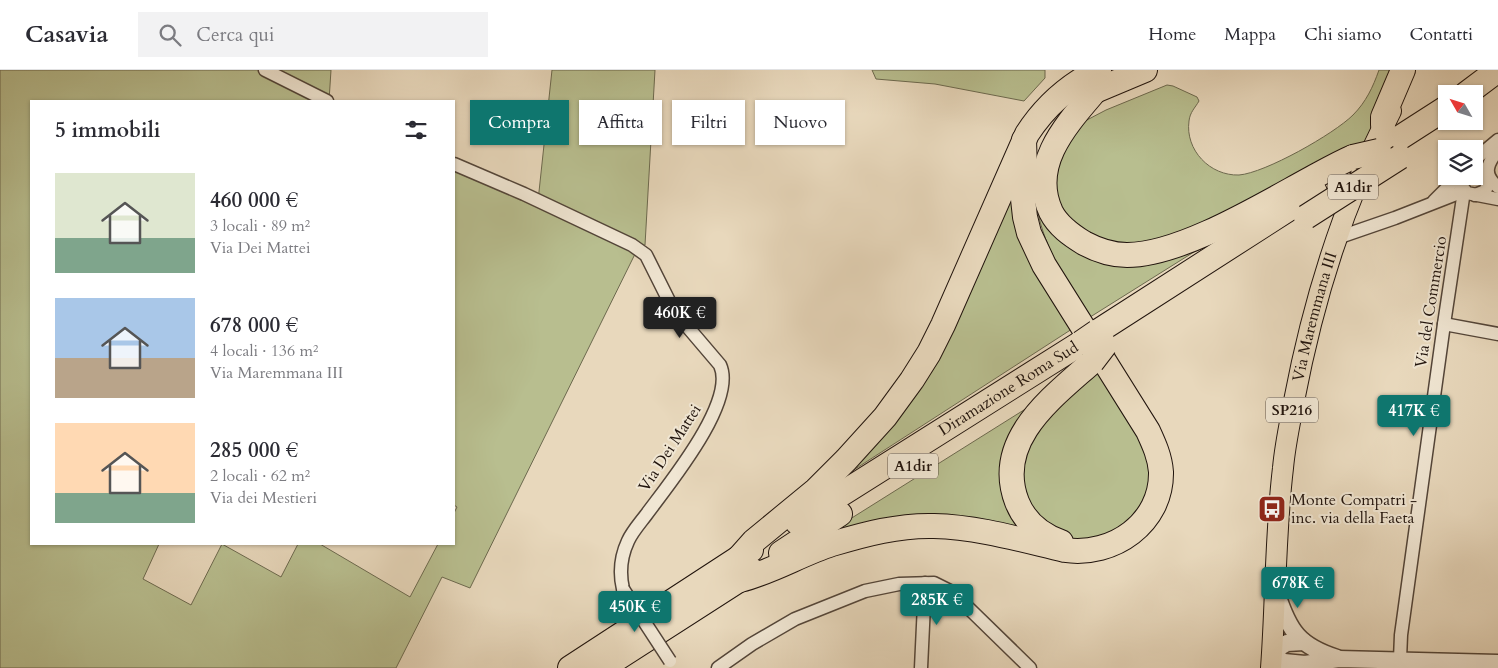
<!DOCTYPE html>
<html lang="it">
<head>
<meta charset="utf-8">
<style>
  :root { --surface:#fff; --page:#f2f2f3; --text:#2b2b33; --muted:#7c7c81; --line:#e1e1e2; --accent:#0f766e }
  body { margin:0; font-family:Cardo,serif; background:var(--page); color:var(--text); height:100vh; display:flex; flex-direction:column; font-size:19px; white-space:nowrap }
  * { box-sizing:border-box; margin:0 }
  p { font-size:16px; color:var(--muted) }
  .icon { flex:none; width:28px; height:28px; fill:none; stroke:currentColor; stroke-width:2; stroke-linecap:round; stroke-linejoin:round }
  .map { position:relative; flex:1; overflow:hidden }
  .panel { position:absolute; left:30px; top:30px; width:425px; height:445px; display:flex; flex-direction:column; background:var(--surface); border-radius:0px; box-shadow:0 1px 4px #0004 }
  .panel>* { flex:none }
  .hud { position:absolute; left:470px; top:30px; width:475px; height:45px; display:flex; gap:10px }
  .needle { width:32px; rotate:309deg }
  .controls { position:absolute; left:1438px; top:15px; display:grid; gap:10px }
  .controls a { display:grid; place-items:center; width:45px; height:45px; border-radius:0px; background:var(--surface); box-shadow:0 1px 4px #0004; font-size:25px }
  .price { position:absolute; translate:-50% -42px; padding:0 11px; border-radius:5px; background:var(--accent); color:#fff; font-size:16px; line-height:32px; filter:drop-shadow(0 1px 2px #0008) }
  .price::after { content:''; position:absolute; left:50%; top:30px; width:15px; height:11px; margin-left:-8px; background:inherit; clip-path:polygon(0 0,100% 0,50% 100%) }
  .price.on { background:#222; color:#fff }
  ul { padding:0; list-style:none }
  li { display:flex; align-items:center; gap:15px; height:125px; padding:0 25px }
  li span { display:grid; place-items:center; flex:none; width:140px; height:100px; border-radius:0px; color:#555 }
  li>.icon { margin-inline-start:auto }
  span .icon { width:60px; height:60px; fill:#fffc; stroke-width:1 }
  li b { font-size:21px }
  h2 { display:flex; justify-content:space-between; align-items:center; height:60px; padding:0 25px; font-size:21px }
  .tag { padding:0 18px; border-radius:0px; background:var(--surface); box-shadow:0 1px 4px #0004; font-size:18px; line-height:45px }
  .tag.on { background:var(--accent); color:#fff }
  header { display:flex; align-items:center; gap:30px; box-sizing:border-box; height:70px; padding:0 25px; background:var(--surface); border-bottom:1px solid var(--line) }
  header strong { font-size:24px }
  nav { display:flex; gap:28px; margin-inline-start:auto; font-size:18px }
  .search { width:350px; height:45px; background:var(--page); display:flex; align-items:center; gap:12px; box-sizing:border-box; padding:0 18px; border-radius:0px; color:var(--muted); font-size:19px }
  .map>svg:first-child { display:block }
  .green { fill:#b8be8f; stroke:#6c694e }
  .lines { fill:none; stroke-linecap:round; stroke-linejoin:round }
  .minor-casing { stroke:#534539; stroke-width:15 }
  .tertiary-casing { stroke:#534539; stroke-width:19 }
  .primary-casing { stroke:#21140d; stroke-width:22 }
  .motorway-casing { stroke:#21140d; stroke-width:26 }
  .minor { stroke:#f0e6d3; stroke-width:12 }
  .tertiary { stroke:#f0e6d3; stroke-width:16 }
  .primary { stroke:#e8d8bc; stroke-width:20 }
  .motorway { stroke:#e8d8bc; stroke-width:24 }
  .minor-bridge-casing { stroke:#534539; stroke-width:15; stroke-linecap:butt }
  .motorway-bridge-casing { stroke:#21140d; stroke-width:26; stroke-linecap:butt }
  .minor-bridge { stroke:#f0e6d3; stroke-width:12 }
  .motorway-bridge { stroke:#e8d8bc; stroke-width:24 }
  .labels { text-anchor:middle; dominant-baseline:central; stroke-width:4; stroke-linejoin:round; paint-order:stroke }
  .shield { fill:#f0e6d3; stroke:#5f5348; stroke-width:1 }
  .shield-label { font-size:15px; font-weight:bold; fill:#21140d }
  .street-label { font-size:16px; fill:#21140d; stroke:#f0e6d3 }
  .poi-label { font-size:16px; fill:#21140d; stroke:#f0e6d3; text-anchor:start }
</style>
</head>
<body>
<header>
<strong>Casavia</strong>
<div class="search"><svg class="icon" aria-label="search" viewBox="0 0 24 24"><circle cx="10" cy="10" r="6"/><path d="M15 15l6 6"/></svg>Cerca qui</div>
<nav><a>Home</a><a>Mappa</a><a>Chi siamo</a><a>Contatti</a></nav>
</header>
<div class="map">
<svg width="1498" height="598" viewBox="0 0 1498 598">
  <rect width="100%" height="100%" fill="#e8d8bc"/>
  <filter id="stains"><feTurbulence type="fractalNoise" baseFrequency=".004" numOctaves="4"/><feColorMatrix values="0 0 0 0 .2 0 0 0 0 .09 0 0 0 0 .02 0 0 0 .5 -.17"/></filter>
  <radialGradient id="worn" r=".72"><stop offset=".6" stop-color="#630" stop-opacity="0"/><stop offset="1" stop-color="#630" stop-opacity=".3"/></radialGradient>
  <!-- green -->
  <g class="green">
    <path d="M0 0H331L329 31H31V474H159L143 509 191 535 222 474 281 507 298 474H320L410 527 438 474H454V443L457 437 454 435V94L538 131 552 0H655L645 175 638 178 470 518 442 507 396 598H0Z"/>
    <path d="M872 0H1045V8L1024 31 935 14 876 9Z"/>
    <path d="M1379 0H1395L1367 70 1324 97 1192 161 1141 175 1106 173 1072 155 1059 131 1055 115 1060 84 1085 51 1106 40 1167 15 1173 16 1197 27 1199 31C1195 38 1190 42 1189 51 1185 80 1210 106 1239 105 1265 103 1334 64 1353 45 1366 32 1373 17 1379 0Z"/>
    <path d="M1011 109 1072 259 835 412 877 364Z"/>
    <path d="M1036 129 1087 186 1245 150 1087 249C1067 211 1040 173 1036 129Z"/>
    <path d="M1097 296 1149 382V422L1137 445 1102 468 1073 469 1059 465 1029 440 1018 391 1022 374Z"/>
    <path d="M1035 333 1020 354 1025 457 838 460 839 456Z"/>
  </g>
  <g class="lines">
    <defs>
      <g id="minor">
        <path d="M265 0 327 31"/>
        <path d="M1498 80C1486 95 1483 105 1498 117"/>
        <path d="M1474 90 1498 70"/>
        <path d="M454 94 524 124 632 175 646 185 674 241 720 295C737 332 668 415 646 445 640 453 632 462 628 471 621 486 619 502 623 519"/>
        <path d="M1474 97C1487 99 1492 109 1485 121L1475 125"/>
        <path d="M1461 106 1460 114 1467 123 1498 129"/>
        <path d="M1434 131 1459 106"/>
        <path d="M1337 168 1395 148 1464 121"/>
        <path d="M1444 254 1498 264"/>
        <path d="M1400 589 1401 565 1444 254 1464 121"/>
        <path d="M718 598 752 574 795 549 865 521 899 514 934 513 952 522 1030 598"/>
        <path d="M921 598 925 513"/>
      </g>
      <g id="tertiary">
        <path d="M1277 524C1289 561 1299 576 1337 588"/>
        <path d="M1304 572 1287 573 1272 582 1277 588 1284 592 1305 594 1339 589 1498 593"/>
      </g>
      <g id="primary">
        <path id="s1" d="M1271 598C1276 531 1275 464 1283 398 1285 375 1290 353 1294 331 1313 231 1344 131 1391 41"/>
      </g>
      <g id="motorway">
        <path d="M1095 21C1066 55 1029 95 1051 142 1058 156 1071 165 1084 173 1097 180 1112 185 1127 185 1181 185 1264 134 1312 108 1325 101 1339 93 1353 87"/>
        <path d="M1466 24 1498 0"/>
        <path d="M1080 29 1095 21 1145 0"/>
        <path d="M1383 55V47L1403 0"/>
        <path d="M1379 81 1446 38"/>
        <path d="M1097 262 1315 122"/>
        <path id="s2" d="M797 452 1081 273"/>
        <path d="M1061 472C1041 465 1025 452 1017 432 993 370 1053 327 1092 292"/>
        <path d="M781 483 840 444"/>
        <path d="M738 489 754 471 816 420 846 390 885 347 912 310 929 283 943 255 1027 64C1045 36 1069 15 1099 0"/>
        <path d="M740 510C772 502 801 484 832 474 865 464 899 455 934 456 978 457 1022 470 1065 480 1113 487 1162 453 1161 402 1160 387 1154 374 1148 361L1044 195 1029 163 1025 147 1023 129 1025 100 1024 70"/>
        <path d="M570 598 751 480"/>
        <path d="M602 598 753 501"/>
      </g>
    </defs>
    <!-- minor casing -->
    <use href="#minor" class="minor-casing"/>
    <!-- tertiary casing -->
    <use href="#tertiary" class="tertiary-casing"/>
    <!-- primary casing -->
    <use href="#primary" class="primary-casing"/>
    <!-- motorway casing -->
    <use href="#motorway" class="motorway-casing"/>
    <!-- minor -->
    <use href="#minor" class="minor"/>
    <!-- tertiary -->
    <use href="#tertiary" class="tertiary"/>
    <!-- primary -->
    <use href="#primary" class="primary"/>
    <!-- motorway -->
    <use href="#motorway" class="motorway"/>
    <defs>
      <path id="minor-bridge" d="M623 519 670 591"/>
      <g id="motorway-bridge">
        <path d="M1353 87 1379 81"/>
        <path d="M1306 147 1400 87"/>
        <path d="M1081 273 1097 262"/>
        <path d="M1092 292 1105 275"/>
      </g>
    </defs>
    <!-- minor-bridge casing -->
    <use href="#minor-bridge" class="minor-bridge-casing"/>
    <!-- motorway-bridge casing -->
    <use href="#motorway-bridge" class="motorway-bridge-casing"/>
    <!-- minor-bridge -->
    <use href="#minor-bridge" class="minor-bridge"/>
    <!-- motorway-bridge -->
    <use href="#motorway-bridge" class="motorway-bridge"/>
  </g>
  <!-- icons -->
  <defs>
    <symbol id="bus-square" viewBox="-11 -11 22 22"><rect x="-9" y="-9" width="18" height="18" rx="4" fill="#8f2418" stroke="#f0e6d3"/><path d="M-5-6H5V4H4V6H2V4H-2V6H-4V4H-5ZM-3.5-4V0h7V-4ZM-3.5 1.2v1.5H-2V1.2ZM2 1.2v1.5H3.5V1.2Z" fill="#fff"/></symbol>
  </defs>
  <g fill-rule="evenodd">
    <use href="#bus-square" x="1256" y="423" width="32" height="32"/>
  </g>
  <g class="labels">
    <!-- shield labels -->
    <g class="shield">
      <rect x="1328" y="104.5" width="50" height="25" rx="4"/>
      <rect x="1266" y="327.5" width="52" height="25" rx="4"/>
      <rect x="888" y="383.5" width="50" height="25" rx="4"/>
    </g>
    <g class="shield-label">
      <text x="1353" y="117">A1dir</text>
      <text x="1292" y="340">SP216</text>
      <text x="913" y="396">A1dir</text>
    </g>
    <!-- street labels -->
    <g class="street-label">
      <text transform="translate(1431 232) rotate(-81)">Via del Commercio</text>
      <text stroke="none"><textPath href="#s1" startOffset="355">Via Maremmana III</textPath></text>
      <text stroke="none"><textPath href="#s2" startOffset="250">Diramazione Roma Sud</textPath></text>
      <text transform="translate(670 378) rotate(-57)">Via Dei Mattei</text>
    </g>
    <!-- poi labels -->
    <g class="poi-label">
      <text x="1291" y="430">Monte Compatri -<tspan x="1291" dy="18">inc. via della Faeta</tspan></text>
    </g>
  </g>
  <rect width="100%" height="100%" filter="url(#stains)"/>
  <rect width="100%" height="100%" fill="url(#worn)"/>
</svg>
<div class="controls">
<a><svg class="needle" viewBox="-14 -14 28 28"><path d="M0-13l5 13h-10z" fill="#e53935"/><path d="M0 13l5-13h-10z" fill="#7c7c81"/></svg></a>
<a><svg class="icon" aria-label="layers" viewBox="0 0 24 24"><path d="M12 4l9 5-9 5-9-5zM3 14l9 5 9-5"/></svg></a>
</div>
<b class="price on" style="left:680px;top:269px">460K €</b>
<b class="price" style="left:1414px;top:367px">417K €</b>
<b class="price" style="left:1298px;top:539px">678K €</b>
<b class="price" style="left:937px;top:556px">285K €</b>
<b class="price" style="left:635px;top:563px">450K €</b>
<div class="hud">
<a class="tag on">Compra</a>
<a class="tag">Affitta</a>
<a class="tag">Filtri</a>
<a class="tag">Nuovo</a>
</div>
<section class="panel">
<h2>5 immobili<svg class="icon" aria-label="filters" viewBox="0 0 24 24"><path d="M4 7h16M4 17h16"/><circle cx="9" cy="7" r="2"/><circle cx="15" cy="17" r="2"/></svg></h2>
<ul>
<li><span style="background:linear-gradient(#dfe7d0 65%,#7fa58c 0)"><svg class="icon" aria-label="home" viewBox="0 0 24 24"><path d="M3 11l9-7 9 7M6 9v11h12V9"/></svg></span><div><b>460 000 €</b><p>3 locali · 89 m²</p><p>Via Dei Mattei</p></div></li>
<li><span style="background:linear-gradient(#a9c7e8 60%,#b9a48a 0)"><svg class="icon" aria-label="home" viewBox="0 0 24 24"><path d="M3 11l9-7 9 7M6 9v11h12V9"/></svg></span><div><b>678 000 €</b><p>4 locali · 136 m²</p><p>Via Maremmana III</p></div></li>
<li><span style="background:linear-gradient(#ffd9b3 70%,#7fa58c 0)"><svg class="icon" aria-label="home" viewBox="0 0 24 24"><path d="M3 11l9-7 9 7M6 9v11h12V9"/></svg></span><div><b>285 000 €</b><p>2 locali · 62 m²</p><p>Via dei Mestieri</p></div></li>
</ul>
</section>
</div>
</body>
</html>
